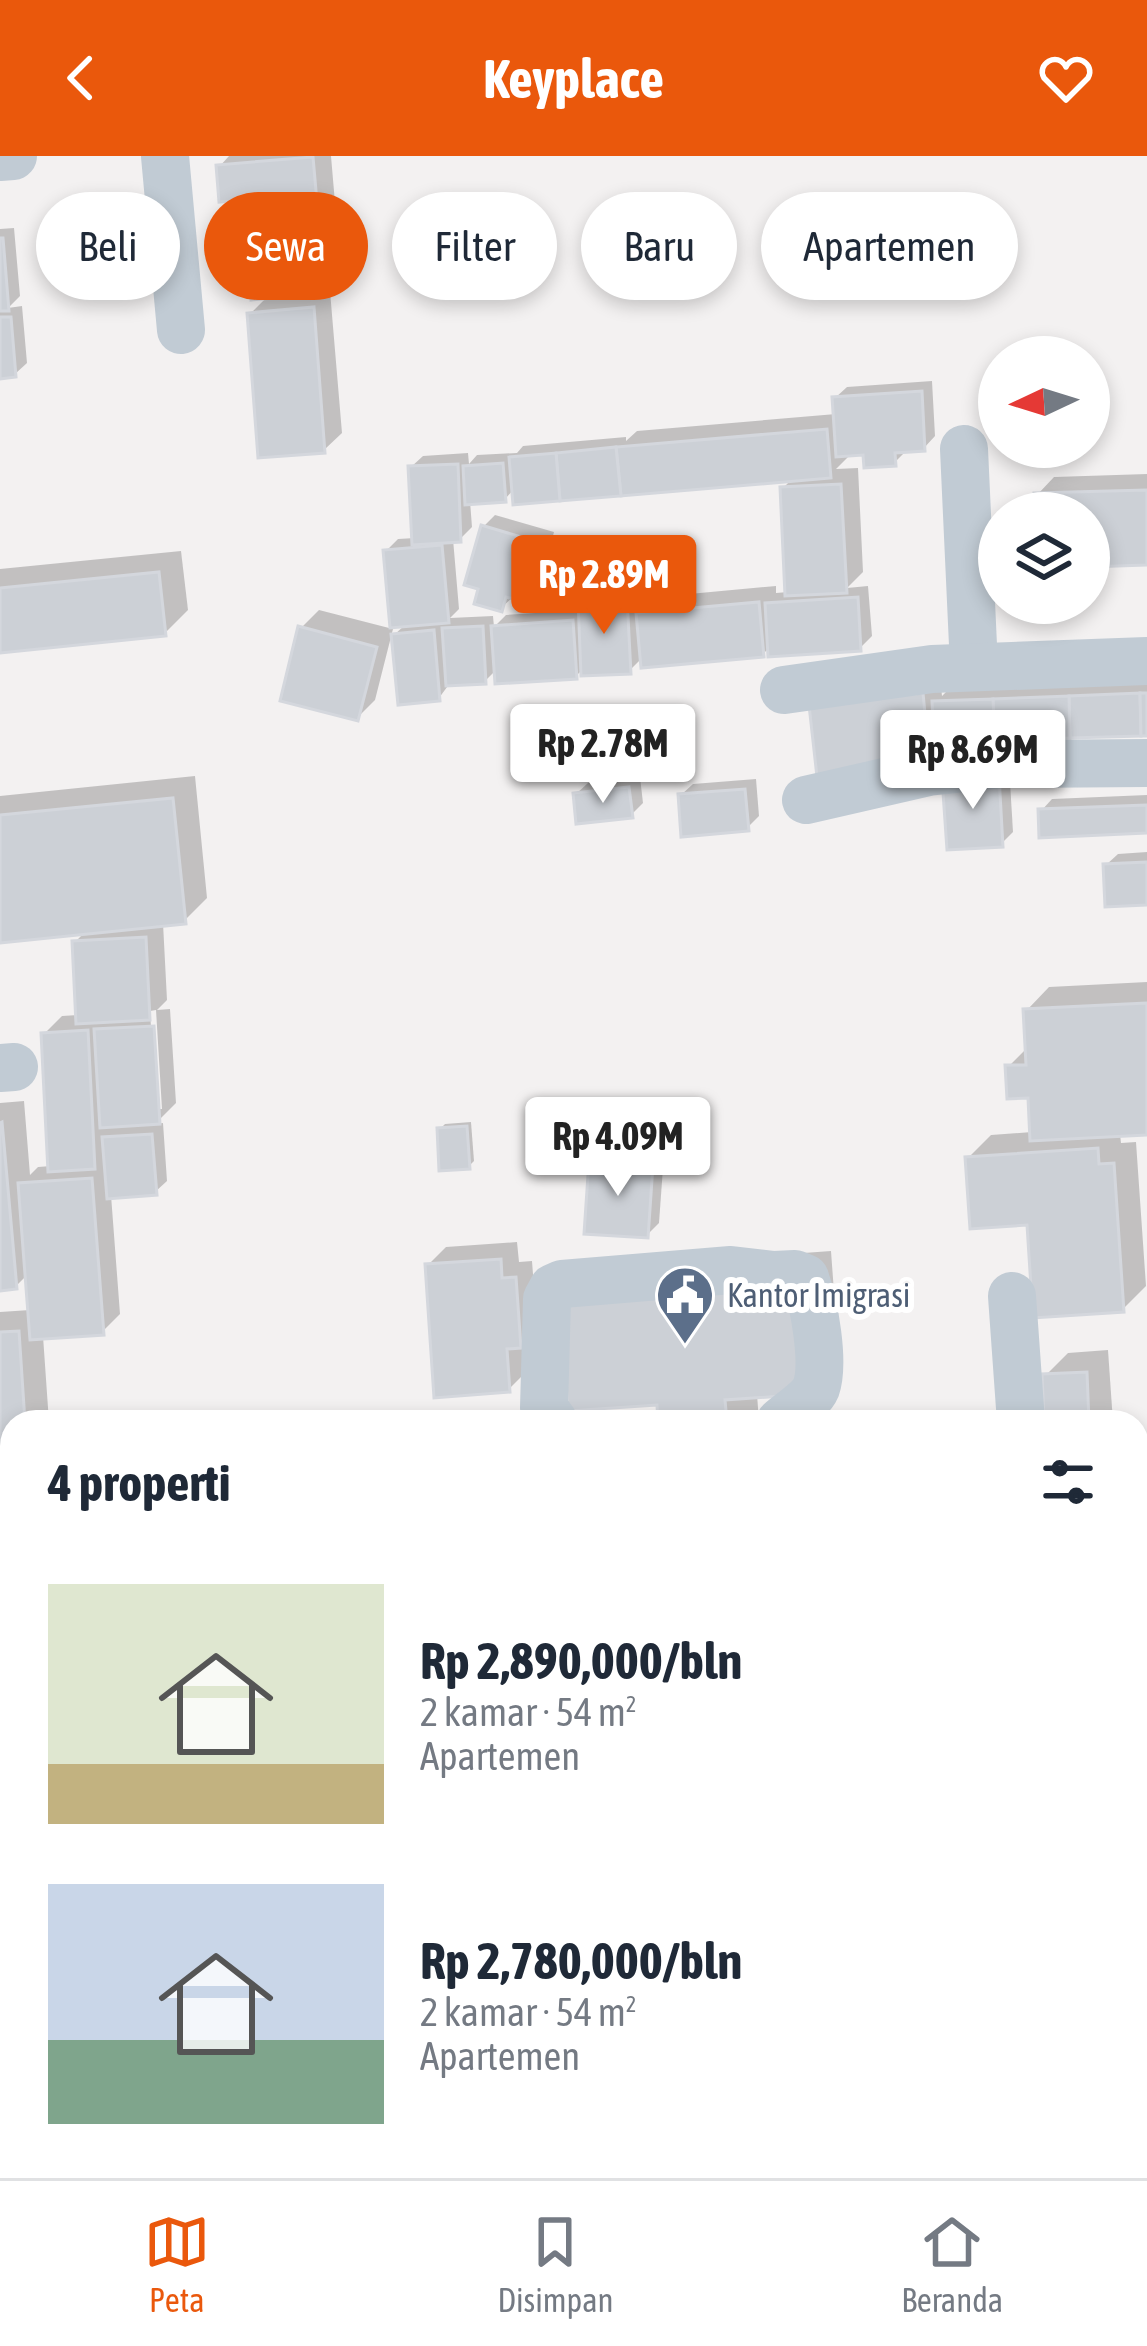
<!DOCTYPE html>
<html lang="id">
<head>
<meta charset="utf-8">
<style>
  :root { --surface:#fff; --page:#f6f6f7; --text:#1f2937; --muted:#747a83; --line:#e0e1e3; --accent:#ea580c }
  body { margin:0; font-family:"Asap Condensed",sans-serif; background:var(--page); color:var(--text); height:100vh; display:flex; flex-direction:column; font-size:45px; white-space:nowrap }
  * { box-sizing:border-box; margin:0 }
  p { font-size:39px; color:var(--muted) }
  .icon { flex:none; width:66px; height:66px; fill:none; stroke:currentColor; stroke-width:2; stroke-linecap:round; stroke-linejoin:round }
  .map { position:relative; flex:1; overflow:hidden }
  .drawer { position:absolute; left:0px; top:1254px; width:1149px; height:768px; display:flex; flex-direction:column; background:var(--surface); border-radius:36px 36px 0 0; box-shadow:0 6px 18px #0003 }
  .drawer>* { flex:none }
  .top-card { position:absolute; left:36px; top:36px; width:1077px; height:108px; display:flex; gap:24px }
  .needle { width:78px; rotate:266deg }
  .controls { position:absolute; left:978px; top:180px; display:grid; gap:24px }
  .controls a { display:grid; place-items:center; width:132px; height:132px; border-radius:50%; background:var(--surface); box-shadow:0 6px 18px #0003; font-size:60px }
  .price { position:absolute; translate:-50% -102px; padding:0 27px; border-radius:12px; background:#fff; color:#222; font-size:39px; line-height:78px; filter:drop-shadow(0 3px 6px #0008) }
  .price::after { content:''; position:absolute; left:50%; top:72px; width:36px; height:27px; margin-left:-18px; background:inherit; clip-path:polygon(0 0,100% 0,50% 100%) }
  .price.on { background:var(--accent); color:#fff }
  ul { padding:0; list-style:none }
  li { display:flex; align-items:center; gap:36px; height:300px; padding:0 48px }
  li span { display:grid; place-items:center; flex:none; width:336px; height:240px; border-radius:0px; color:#555 }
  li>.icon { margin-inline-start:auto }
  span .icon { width:144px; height:144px; fill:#fffc; stroke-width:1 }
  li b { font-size:51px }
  h2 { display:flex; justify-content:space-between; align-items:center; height:144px; padding:0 48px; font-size:51px }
  .chip { padding:0 42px; border-radius:54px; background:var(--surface); box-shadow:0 6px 18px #0003; font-size:42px; line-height:108px }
  .chip.on { background:var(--accent); color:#fff }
  header { display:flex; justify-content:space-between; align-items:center; height:156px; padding:0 48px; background:var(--accent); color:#fff; font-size:54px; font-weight:700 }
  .menu { display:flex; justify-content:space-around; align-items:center; height:168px; border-top:3px solid var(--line); background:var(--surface); font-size:33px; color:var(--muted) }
  .menu a { display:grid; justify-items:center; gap:6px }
  .menu .on { color:var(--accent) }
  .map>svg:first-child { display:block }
  .shadow { fill:#0003; fill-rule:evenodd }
  .building { fill:#ccd0d6; stroke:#d4d7dd; stroke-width:3 }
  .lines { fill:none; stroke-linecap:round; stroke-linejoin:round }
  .minor-tunnel { stroke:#d1d1d4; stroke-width:48; stroke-dasharray:48 24; stroke-linecap:butt }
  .minor { stroke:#c1cbd4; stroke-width:48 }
  .labels { text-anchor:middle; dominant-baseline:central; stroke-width:12; stroke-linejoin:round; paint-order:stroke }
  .service-label { font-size:33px; fill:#4e5e75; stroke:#fff; text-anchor:start }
</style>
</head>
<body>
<header><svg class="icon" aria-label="back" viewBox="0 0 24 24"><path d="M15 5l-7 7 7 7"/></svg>Keyplace<svg class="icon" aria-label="heart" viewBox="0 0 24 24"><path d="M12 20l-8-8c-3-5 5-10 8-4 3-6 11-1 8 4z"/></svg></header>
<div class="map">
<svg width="1147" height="2022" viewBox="0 0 1147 2022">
  <rect width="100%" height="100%" fill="#f3f1f1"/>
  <!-- shadow -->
  <g class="shadow">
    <path d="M229 0H331L341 117 322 136 330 135 342 277 324 294 250 158 268 140 245 41 219 11Z"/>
    <path d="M14 72 20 140 8 152 22 150 27 207 15 218 0 220V73Z"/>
    <path d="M932 225 935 280 924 292 906 295 894 307 866 296 847 297 848 301 836 313 858 312 863 416 847 432 868 430 872 480 860 492 771 490 763 498 643 501 629 515 584 512 576 520 497 513 485 525 450 527 439 542 394 479 406 468 394 469 375 544 357 562 301 472 319 454 393 473 386 395 398 383 415 382 411 311 423 300 468 297 469 308 477 299 517 297 523 290 626 281V285L637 275 836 258 835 242 847 231ZM793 322 783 332 788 436 776 437V430L657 441 639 459 637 430 593 432 581 444V454L506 459 494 471 493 460 450 462 459 453 453 383H460L472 371 470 345 505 343 514 333Z"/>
    <path d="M1147 318V406L1089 408V357H1037V339L1054 321Z"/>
    <path d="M495 359 554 376 539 432 527 444 514 440 501 452 483 371Z"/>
    <path d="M181 395 188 454 165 477 0 494V413Z"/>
    <path d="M940 521 942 540 947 535 1147 527V577L946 584 947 589 929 606 813 551Z"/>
    <path d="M1009 609 1013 676 1001 688 949 691Z"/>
    <path d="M195 620 207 742 184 765 163 767 167 844 157 854 170 853 176 947 155 968 163 967 167 1025 155 1036 111 1039 120 1158 102 1176 43 1180 49 1266H12V1444H0V1156L30 1154 28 1118 15 1131 0 1132V947L24 945 30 1019 38 1011 51 1010 44 878 62 860 78 859 75 786 86 775 0 784V640ZM156 854 162 953H156L150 855Z"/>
    <path d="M640 621 643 647 631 659 576 638 588 627Z"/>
    <path d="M756 623 759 660 747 672 681 639 693 628Z"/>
    <path d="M1147 639V674L1041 655 1052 643Z"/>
    <path d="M1147 696V746L1106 709 1118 698Z"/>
    <path d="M1147 826V976L1120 978 1121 987 1136 986 1146 1130 1123 1153 1029 1066 968 1002 991 979 1032 976 1031 939 1008 911 1028 891 1027 854 1049 831Z"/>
    <path d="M471 966 474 1005 469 1010 440 973 445 968Z"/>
    <path d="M604 994 664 998 659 1067 647 1079 592 1006Z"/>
    <path d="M517 1086 519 1106 532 1105 537 1171 526 1216 509 1233 428 1109 446 1091Z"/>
    <path d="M831 1095 839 1204 757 1238 759 1266H661L660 1246 594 1112Z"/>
    <path d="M1108 1194 1113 1266H1047L1045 1220 1068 1197Z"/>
    <path d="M1137 1292H1147V1454L1137 1455Z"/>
    <path d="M120 2010 121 2022H41L49 2014Z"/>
    <path d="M130 2010H227L228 2022H130Z"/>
    <path d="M366 2010H783L784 2022H365Z"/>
    <path d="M812 2010H914V2020L912 2022H832L831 2011Z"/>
    <path d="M955 2010H1054V2022H1009L1008 2016Z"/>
    <path d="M1069 2010H1125V2011L1115 2022H1070Z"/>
  </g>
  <!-- building -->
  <g class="building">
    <path d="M313 1 325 137 251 144 242 44 219 46 216 9Z"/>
    <path d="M0 82H3L9 155H0Z"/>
    <path d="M314 151 325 297 258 302 247 157Z"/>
    <path d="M0 161H11L16 221 0 223Z"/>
    <path d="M922 235 925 295 895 297 896 310 864 312 863 299 836 301 832 241Z"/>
    <path d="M827 273 831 322 621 340 616 291Z"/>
    <path d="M616 291 621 340 560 345 556 297Z"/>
    <path d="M556 297 560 345 513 349 509 301Z"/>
    <path d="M503 307 506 346 465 349 463 310Z"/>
    <path d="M458 308 461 386 412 389 408 310Z"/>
    <path d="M841 328 847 437 785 440 780 331Z"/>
    <path d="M1147 334V409L1089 411V357H1034V337Z"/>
    <path d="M481 369 545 388 528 447 506 441 502 456 474 448 478 433 464 429Z"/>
    <path d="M442 389 449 467 390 472 383 394Z"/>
    <path d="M159 416 166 480 0 497V432Z"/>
    <path d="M627 441 631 518 581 520 578 443Z"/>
    <path d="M858 441 861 495 768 501 765 447Z"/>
    <path d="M759 446 764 501 641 512 636 457Z"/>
    <path d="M573 464 577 523 495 528 491 470Z"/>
    <path d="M298 470 377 491 358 565 280 545Z"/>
    <path d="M483 470 486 528 446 530 442 472Z"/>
    <path d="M434 474 440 545 398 549 391 478Z"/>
    <path d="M923 537 930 609 817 621 809 549Z"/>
    <path d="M1140 537 1141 580 1070 582 1069 540Z"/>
    <path d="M1140 537H1147V580H1141Z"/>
    <path d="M1069 540 1070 582 995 585 993 543Z"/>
    <path d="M993 543 995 585 934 588 932 545Z"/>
    <path d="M999 619 1003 691 947 694 942 622Z"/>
    <path d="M629 631 633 662 576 668 573 637Z"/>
    <path d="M745 633 749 675 681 681 678 638Z"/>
    <path d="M173 642 186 768 0 787V659Z"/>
    <path d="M1147 649V677L1039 682 1038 653Z"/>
    <path d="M1147 706V749L1105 751 1103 708Z"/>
    <path d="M146 781 150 864 76 868 72 785Z"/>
    <path d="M1147 847V979L1030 985 1028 942 1007 943 1005 909H1026L1023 853Z"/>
    <path d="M154 870 160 968 100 972 94 873Z"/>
    <path d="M88 874 95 1013 48 1016 41 877Z"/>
    <path d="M2 966 17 1133 0 1135V967Z"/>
    <path d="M467 970 470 1013 439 1015 437 972Z"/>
    <path d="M152 978 157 1039 107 1043 102 981Z"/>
    <path d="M1098 992 1099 1008 1114 1007 1124 1156 1033 1162 1027 1069 970 1073 965 1001Z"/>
    <path d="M589 1004 653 1009 648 1082 584 1078Z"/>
    <path d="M92 1022 104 1179 30 1184 18 1027Z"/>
    <path d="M501 1103 502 1122 516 1121 521 1192 507 1193 510 1236 434 1242 425 1108Z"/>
    <path d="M801 1124 810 1238 725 1244 727 1266H658L657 1249 568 1255 560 1142Z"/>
    <path d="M19 1175 25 1266H12V1447H0V1176Z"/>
    <path d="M1087 1216 1089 1266H1044L1042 1218Z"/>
    <path d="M1147 1312V1336L1137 1337V1313Z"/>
    <path d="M1147 1370V1457L1137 1458V1371Z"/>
    <path d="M1147 1893V1930L1137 1931V1895Z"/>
    <path d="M12 1907V1977L0 1978V1908Z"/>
    <path d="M1147 1930V1985H1142L1137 1931Z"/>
    <path d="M126 2010H209L210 2022H127Z"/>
    <rect x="362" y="2010" width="107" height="12"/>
    <path d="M481 2010H588L589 2022H482Z"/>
    <path d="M599 2010H684L685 2022H600Z"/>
    <path d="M697 2010H766V2022H698Z"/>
    <path d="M808 2010H896L897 2022H829V2014L809 2015Z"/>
    <path d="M952 2010H1036L1037 2022H1006V2019L952 2021Z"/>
    <path d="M1066 2010H1114L1115 2022H1067Z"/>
  </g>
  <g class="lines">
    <!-- minor-tunnel -->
    <path class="minor-tunnel" d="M1137 1461 1147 1460"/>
    <!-- minor -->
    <g class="minor">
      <path d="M165 0 181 174"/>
      <path d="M0 1 13 0"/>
      <path d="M964 293 974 511"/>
      <path d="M784 534 932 513 1147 505"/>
      <path d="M806 644 928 616 1003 608 1147 607"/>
      <path d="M0 912 14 911"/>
      <path d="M1012 1140 1021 1266"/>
      <path d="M554 1266 544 1252 547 1143 553 1132 562 1128 731 1114 774 1119 795 1118 805 1122C814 1147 825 1207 816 1232 811 1244 790 1257 780 1266"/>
      <path d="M1137 1803 1147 1802"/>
      <path d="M0 1885 12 1884"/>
      <path d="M340 2010 341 2022"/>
    </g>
  </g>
  <!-- icons -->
  <defs>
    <symbol id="civic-pin" viewBox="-11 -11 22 30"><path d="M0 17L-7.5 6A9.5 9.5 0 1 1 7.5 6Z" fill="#5c6f8a" stroke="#fff"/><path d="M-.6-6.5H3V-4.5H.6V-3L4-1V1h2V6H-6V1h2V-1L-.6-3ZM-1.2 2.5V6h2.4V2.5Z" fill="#fff"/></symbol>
  </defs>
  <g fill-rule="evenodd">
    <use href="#civic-pin" x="652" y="1106" width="66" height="90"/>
  </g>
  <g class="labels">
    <!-- service labels -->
    <g class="service-label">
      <text x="727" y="1139">Kantor Imigrasi</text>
    </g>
  </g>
</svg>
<div class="controls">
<a><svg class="needle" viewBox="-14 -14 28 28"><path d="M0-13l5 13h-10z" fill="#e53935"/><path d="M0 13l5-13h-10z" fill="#747a83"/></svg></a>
<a><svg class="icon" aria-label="layers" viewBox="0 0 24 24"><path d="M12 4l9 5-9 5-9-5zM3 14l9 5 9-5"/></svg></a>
</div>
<b class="price on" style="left:604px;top:481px">Rp 2.89M</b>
<b class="price" style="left:603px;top:650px">Rp 2.78M</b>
<b class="price" style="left:973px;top:656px">Rp 8.69M</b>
<b class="price" style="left:618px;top:1043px">Rp 4.09M</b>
<div class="top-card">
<a class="chip">Beli</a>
<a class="chip on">Sewa</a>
<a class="chip">Filter</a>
<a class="chip">Baru</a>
<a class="chip">Apartemen</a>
</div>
<section class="drawer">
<h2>4 properti<svg class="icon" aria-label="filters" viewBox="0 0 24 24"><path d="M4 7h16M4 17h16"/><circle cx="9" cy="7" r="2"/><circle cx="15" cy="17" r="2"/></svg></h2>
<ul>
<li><span style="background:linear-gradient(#dfe7d0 75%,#c2b280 0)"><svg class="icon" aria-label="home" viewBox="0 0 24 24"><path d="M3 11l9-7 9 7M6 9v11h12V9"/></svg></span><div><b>Rp 2,890,000/bln</b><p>2 kamar · 54 m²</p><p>Apartemen</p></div></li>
<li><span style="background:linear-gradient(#c9d6e8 65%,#7fa58c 0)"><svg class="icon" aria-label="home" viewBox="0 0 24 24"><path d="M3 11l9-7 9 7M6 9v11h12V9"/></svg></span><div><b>Rp 2,780,000/bln</b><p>2 kamar · 54 m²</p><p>Apartemen</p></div></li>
</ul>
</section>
</div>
<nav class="menu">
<a class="on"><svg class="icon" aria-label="map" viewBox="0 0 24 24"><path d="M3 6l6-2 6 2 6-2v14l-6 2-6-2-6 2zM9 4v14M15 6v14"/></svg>Peta</a>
<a><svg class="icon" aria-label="saved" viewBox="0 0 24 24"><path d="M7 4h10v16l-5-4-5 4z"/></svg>Disimpan</a>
<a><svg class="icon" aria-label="home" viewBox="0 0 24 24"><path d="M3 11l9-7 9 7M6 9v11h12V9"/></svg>Beranda</a>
</nav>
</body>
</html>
